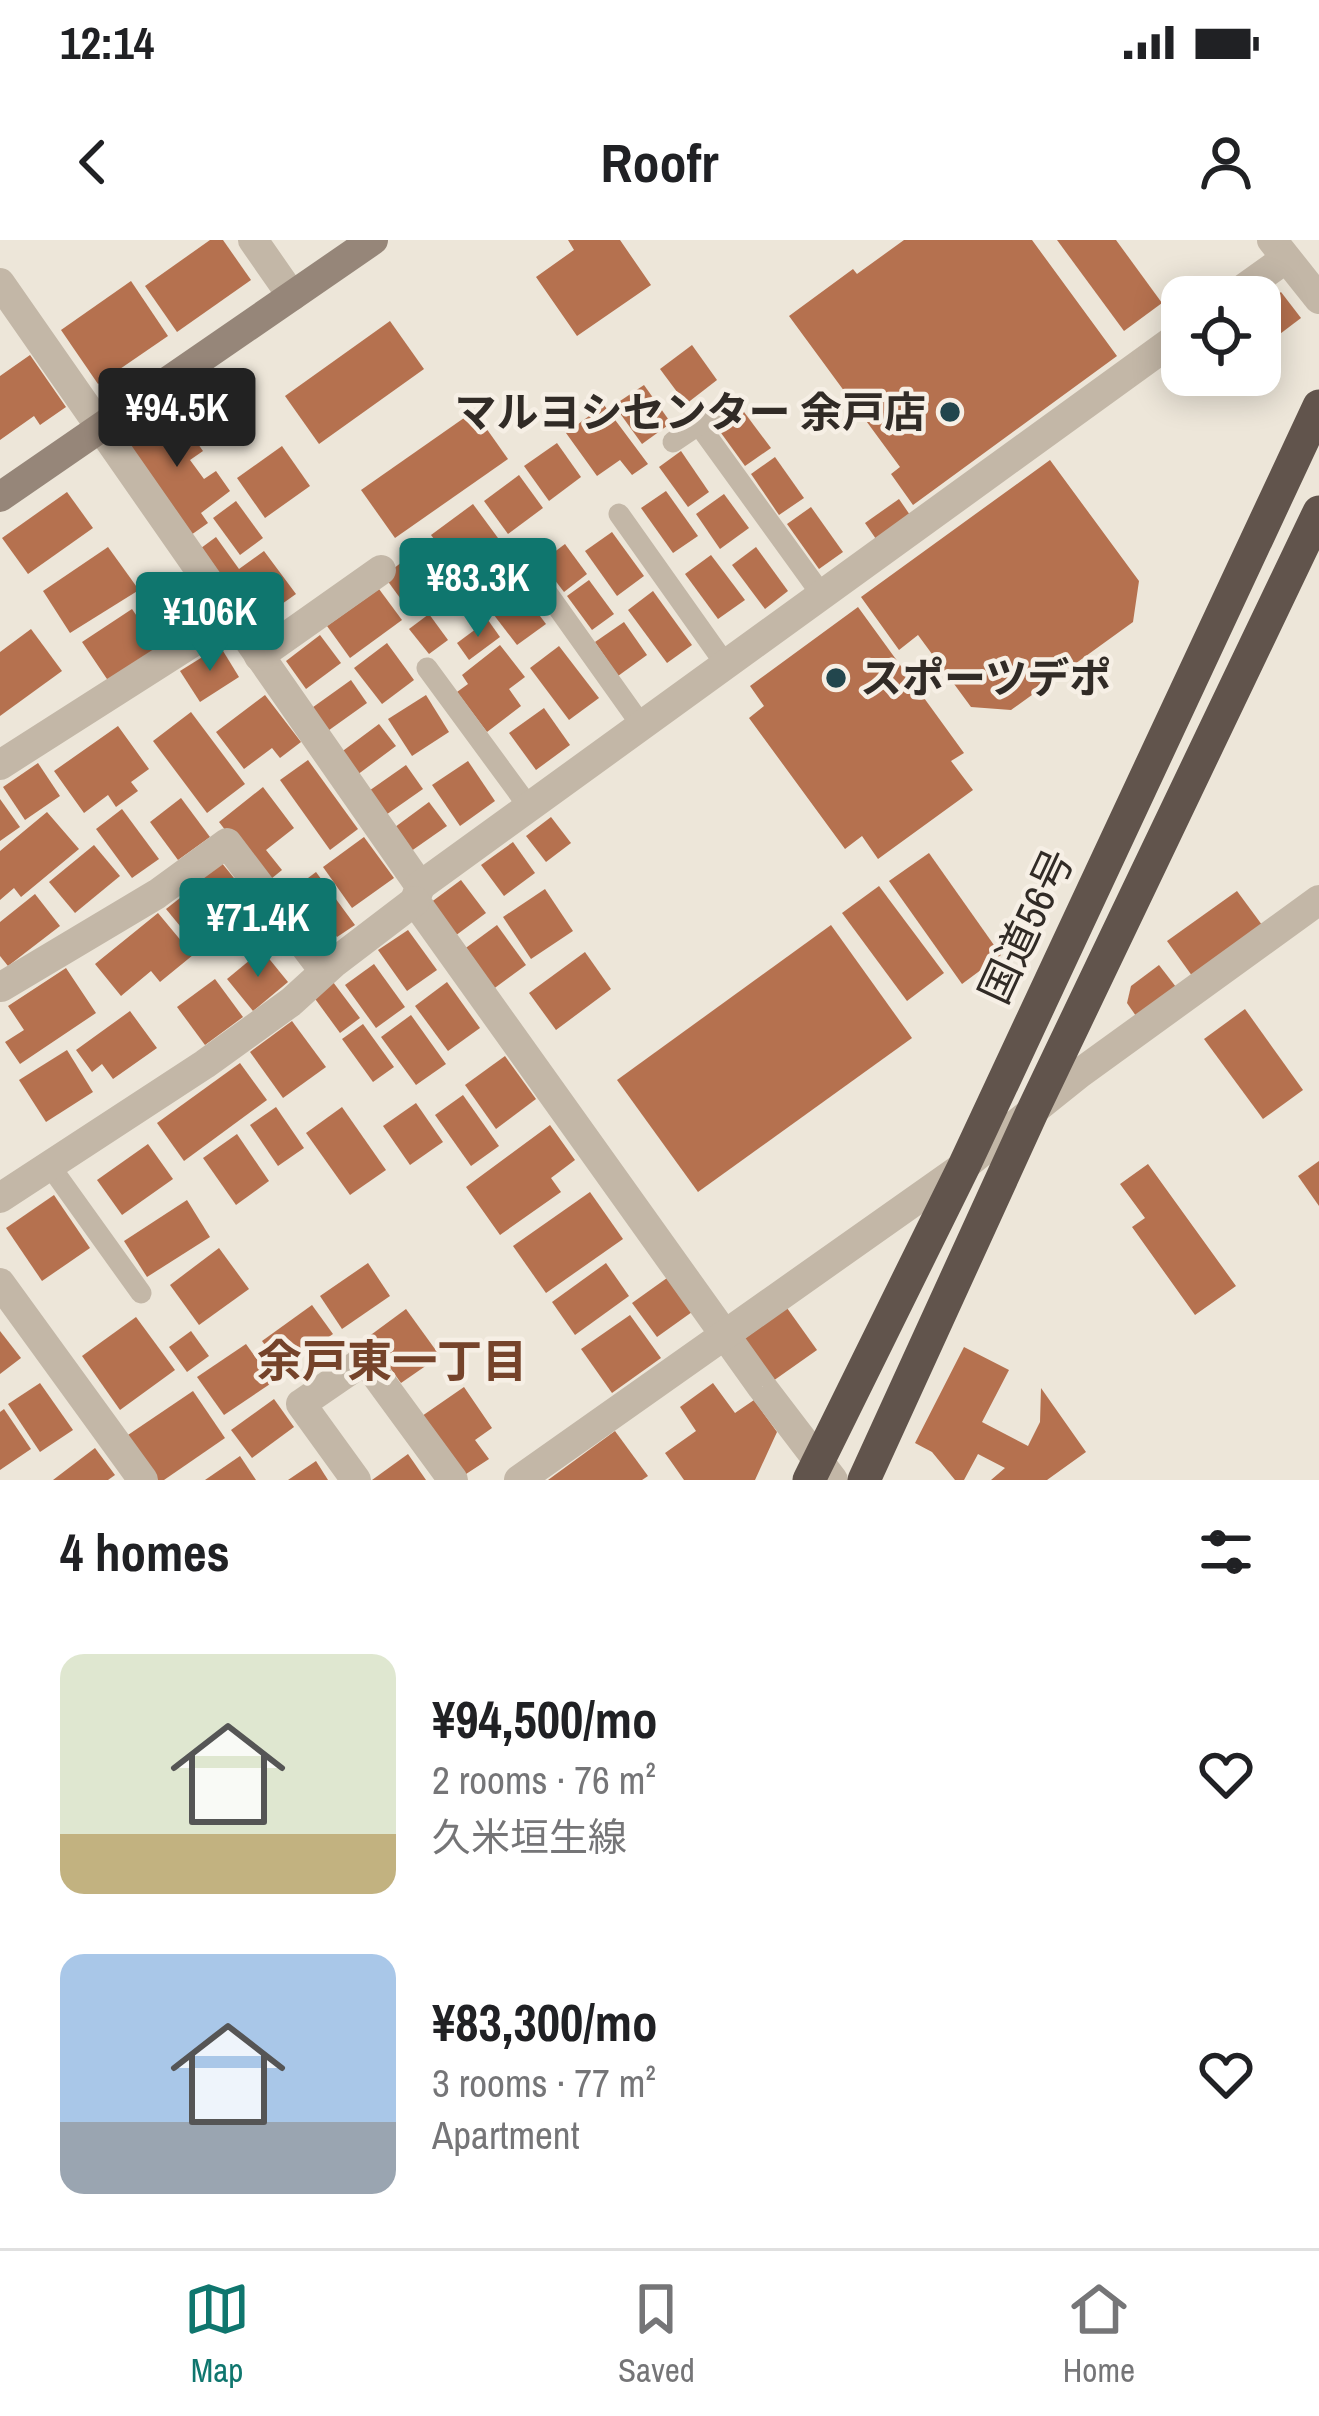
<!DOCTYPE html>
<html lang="en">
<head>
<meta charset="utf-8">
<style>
  :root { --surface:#fff; --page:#f6f6f6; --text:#202124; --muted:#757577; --line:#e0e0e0; --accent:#0f766e }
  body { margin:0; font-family:"Archivo Narrow","Noto Sans JP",sans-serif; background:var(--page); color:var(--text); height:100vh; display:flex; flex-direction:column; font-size:45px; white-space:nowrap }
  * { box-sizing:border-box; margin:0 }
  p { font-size:39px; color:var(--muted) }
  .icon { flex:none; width:66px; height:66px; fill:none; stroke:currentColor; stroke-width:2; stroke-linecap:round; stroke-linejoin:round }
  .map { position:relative; height:1240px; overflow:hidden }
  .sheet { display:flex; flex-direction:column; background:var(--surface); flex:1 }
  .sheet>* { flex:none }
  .buttons { position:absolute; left:1161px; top:36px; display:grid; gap:24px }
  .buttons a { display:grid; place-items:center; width:120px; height:120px; border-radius:24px; background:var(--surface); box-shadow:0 6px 30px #0003; font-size:60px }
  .price { position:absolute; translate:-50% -102px; padding:0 27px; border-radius:12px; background:var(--accent); color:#fff; font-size:39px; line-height:78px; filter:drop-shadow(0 3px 6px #0008) }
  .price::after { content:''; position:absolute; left:50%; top:72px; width:36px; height:27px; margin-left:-18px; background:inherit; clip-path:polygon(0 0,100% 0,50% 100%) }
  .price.selected { background:#222; color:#fff }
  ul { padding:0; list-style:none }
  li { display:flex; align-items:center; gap:36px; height:300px; padding:0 60px }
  li span { display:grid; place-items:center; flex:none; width:336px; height:240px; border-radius:24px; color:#555 }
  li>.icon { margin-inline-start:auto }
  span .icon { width:144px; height:144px; fill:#fffc; stroke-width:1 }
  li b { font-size:51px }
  h2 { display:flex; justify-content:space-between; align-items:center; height:144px; padding:0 60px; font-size:51px }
  .status { display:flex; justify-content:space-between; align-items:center; height:84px; padding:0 60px; background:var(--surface); direction:ltr }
  .status svg { height:33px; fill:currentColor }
  header { display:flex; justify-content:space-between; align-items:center; height:156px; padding:0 60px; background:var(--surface); font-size:54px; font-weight:700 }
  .menu { display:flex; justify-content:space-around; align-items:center; height:168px; border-top:3px solid var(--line); background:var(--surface); font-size:33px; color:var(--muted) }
  .menu a { display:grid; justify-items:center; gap:6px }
  .menu .selected { color:var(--accent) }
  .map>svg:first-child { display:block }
  .building { fill:#b5714f }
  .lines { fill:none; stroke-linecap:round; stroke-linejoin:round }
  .service { stroke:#c3b7a7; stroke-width:21 }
  .minor { stroke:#c3b7a7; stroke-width:30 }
  .secondary { stroke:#968679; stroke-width:30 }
  .trunk { stroke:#61544c; stroke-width:33 }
  .poi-dot { fill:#22464d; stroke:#f6efe5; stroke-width:4.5 }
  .labels { text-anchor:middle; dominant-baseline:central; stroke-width:9; stroke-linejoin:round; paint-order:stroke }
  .poi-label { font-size:42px; font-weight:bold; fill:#312b26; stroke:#f6efe5; text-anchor:end }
  .street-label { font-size:42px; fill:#312b26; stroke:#f6efe5 }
  .neighbourhood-label { font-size:45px; font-weight:bold; fill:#75432a; stroke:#f6efe5 }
</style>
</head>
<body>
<div class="status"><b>12:14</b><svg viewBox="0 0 49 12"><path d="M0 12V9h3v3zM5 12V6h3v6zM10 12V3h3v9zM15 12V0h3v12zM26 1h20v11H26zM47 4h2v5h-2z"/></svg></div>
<header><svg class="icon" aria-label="back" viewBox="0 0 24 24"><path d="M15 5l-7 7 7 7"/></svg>Roofr<svg class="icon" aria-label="person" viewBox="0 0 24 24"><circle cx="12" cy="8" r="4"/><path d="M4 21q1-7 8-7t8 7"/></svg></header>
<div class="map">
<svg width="1319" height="1240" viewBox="0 0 1319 1240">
  <rect width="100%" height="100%" fill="#ede6d9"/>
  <!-- building -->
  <g class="building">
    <path d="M210 0H223L251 40 177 92 145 46Z"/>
    <path d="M568 0H620L651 45 577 96 536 37 574 10Z"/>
    <path d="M904 0H1032L1117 116 913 265 891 234 900 227 789 76 853 29 857 34Z"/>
    <path d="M1057 0H1116L1162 63 1124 91Z"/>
    <path d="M131 41 168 96 98 144 61 90Z"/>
    <path d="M1281 52 1301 78 1260 109V68Z"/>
    <path d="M390 81 424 129 319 204 285 156Z"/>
    <path d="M692 105 717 140 686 164 660 129Z"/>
    <path d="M30 115 66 167 40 185 34 176 0 200V136Z"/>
    <path d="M644 145 671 183 642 204 614 165Z"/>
    <path d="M604 165 648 224 632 235 620 220 597 236 566 193Z"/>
    <path d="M741 168 771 208 745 226 716 186Z"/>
    <path d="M173 169 203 211 190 220 204 239 216 231 230 251 201 273 208 283 191 295 125 203Z"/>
    <path d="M474 171 508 219 395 298 361 250Z"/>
    <path d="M557 203 581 237 549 261 524 226Z"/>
    <path d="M282 206 310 246 265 278 237 238Z"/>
    <path d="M681 211 709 252 688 267 659 227Z"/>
    <path d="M775 217 804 258 779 275 751 234Z"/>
    <path d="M1050 220 1139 341 1133 382 1011 470 971 467 918 395 899 410 861 357Z"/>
    <path d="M519 235 543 268 508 294 484 261Z"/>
    <path d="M666 251 698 296 673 313 641 268Z"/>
    <path d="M67 252 93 288 28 334 2 298Z"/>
    <path d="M724 254 749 288 720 309 696 274Z"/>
    <path d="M899 259 910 275 876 299 865 283Z"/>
    <path d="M236 261 263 298 240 315 213 278Z"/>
    <path d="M473 264 498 298 456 329 431 295Z"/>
    <path d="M811 267 843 312 819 329 787 284Z"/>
    <path d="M612 292 644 336 617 356 585 311Z"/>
    <path d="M216 297 239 329 264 311 296 354 251 386 197 311Z"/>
    <path d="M425 304 452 341 411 373 384 336Z"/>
    <path d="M565 304 587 334 564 352 541 322Z"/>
    <path d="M108 307 139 350 70 393 43 351Z"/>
    <path d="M756 307 788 351 765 369 732 325Z"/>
    <path d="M711 315 745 360 718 379 685 334Z"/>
    <path d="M513 340 546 384 517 405 484 362Z"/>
    <path d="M589 340 614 374 592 390 567 356Z"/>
    <path d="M379 349 402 380 350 418 327 386Z"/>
    <path d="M653 351 692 405 667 423 628 370Z"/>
    <path d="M195 360 209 382 186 396 172 374Z"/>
    <path d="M858 367 964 513 951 521 973 550 878 619 862 596 845 609 749 478 764 466 750 446Z"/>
    <path d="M132 369 143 385 160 373 176 397 109 442 82 402Z"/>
    <path d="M429 374 448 400 429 414 409 389Z"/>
    <path d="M488 380 500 397 469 420 457 403Z"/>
    <path d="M624 382 647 415 618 436 595 402Z"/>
    <path d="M31 389 62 431 0 476V412Z"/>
    <path d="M320 395 341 423 306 449 286 421Z"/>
    <path d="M387 403 414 440 382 464 354 428Z"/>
    <path d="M500 405 525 437 509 449 521 466 487 492 457 452 468 444 462 435Z"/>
    <path d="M220 406 239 437 200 462 180 431Z"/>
    <path d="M559 406 599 458 569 480 530 428Z"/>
    <path d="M351 440 367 463 325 493 309 470Z"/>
    <path d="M265 455 301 502 280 518 272 508 244 529 216 492Z"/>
    <path d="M426 455 449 492 412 516 388 479Z"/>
    <path d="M544 468 570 505 536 530 509 493Z"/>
    <path d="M191 472 245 544 207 573 153 501Z"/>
    <path d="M379 484 396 506 357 535 340 513Z"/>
    <path d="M118 486 149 529 131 542 138 551 116 567 108 555 84 573 54 531Z"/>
    <path d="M308 520 358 589 330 610 280 540Z"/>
    <path d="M468 521 495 561 460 586 432 545Z"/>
    <path d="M38 523 60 556 25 580 3 547Z"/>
    <path d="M406 525 423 549 383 577 366 553Z"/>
    <path d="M263 547 294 588 266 610 282 630 266 643 219 582Z"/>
    <path d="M181 558 210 597 178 620 150 582Z"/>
    <path d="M0 559 20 587 0 601Z"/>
    <path d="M429 562 447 586 407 614 391 590Z"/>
    <path d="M122 569 159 619 132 638 96 589Z"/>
    <path d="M47 572 79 609 21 657 14 648 0 660V611Z"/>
    <path d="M551 577 571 603 546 622 526 596Z"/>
    <path d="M364 597 394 638 352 668 323 627Z"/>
    <path d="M513 602 535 633 504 656 481 625Z"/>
    <path d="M94 605 120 636 75 673 49 642Z"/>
    <path d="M929 613 1001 715 962 744 889 641Z"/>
    <path d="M221 622 255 664 231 682 197 640Z"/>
    <path d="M316 632 355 685 337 697 322 676 307 687 284 656Z"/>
    <path d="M461 640 486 673 455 696 430 663Z"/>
    <path d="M879 646 944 733 907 761 842 673Z"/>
    <path d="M194 647 227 687 199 709 166 669Z"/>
    <path d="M545 649 573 691 531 719 503 677Z"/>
    <path d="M1237 651 1265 689 1195 740 1167 701Z"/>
    <path d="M35 654 60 686 8 726 0 716V682Z"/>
    <path d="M158 673 193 715 160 742 151 731 121 756 95 724Z"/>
    <path d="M497 685 526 725 492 750 463 710Z"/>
    <path d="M831 685 912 798 698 952 617 840Z"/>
    <path d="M408 690 437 730 407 751 378 710Z"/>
    <path d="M262 710 288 742 253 771 227 739Z"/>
    <path d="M585 712 611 749 556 790 529 753Z"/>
    <path d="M374 724 405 767 376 788 345 745Z"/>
    <path d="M1159 725 1176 747 1136 776 1127 763 1131 746Z"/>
    <path d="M66 728 96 773 20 824 5 802 24 790 8 766Z"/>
    <path d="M215 739 243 777 205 805 177 767Z"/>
    <path d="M333 742 360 778 340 793 313 756Z"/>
    <path d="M447 742 480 788 448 811 415 766Z"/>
    <path d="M1245 769 1303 850 1263 879 1204 799Z"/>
    <path d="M130 771 157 808 113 839 102 824 92 832 76 810Z"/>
    <path d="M411 775 446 824 416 845 381 797Z"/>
    <path d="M292 781 326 827 283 858 250 812Z"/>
    <path d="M363 784 394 827 373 842 342 799Z"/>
    <path d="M67 810 93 852 46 882 19 840Z"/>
    <path d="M505 816 536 859 496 889 465 845Z"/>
    <path d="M240 823 267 860 184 921 157 883Z"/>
    <path d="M463 855 499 906 471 926 435 875Z"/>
    <path d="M416 863 443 902 410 925 383 886Z"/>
    <path d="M276 867 304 908 278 926 250 885Z"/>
    <path d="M342 867 386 930 350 955 306 893Z"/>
    <path d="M550 885 575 920 551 938 561 952 500 995 466 947Z"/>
    <path d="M237 894 269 941 236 965 203 918Z"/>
    <path d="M148 904 173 939 122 975 97 940Z"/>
    <path d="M1319 921V966L1298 936Z"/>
    <path d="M1148 924 1236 1046 1195 1075 1132 987 1145 978 1120 944Z"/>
    <path d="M590 952 623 999 546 1053 513 1006Z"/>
    <path d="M54 955 90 1008 42 1041 6 988Z"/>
    <path d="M187 960 210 997 147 1037 124 1001Z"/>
    <path d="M219 1008 249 1049 199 1085 170 1045Z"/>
    <path d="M368 1023 390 1056 342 1089 320 1056Z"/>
    <path d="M606 1023 629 1056 575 1095 552 1062Z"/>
    <path d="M667 1038 692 1072 657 1097 632 1063Z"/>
    <path d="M312 1065 333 1094 283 1129 262 1101Z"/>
    <path d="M787 1068 817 1110 773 1141 744 1099Z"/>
    <path d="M406 1069 440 1116 401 1143 368 1097Z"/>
    <path d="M630 1075 661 1118 612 1153 581 1109Z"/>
    <path d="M136 1077 175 1130 120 1170 82 1116Z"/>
    <path d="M0 1091 21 1118 0 1134Z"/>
    <path d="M191 1091 209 1116 187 1132 169 1107Z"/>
    <path d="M246 1104 273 1142 224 1175 197 1137Z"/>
    <path d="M964 1107 1009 1130 982 1182 1028 1206 1040 1182 1041 1148 1086 1212 1047 1240H991L1005 1228 978 1214 964 1240H955L932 1212 915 1203Z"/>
    <path d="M40 1143 73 1190 40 1212 8 1164Z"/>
    <path d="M713 1143 735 1173 754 1160 777 1192 755 1240H684L665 1213 696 1191 680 1167Z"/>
    <path d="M464 1147 492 1188 475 1200 489 1219 463 1236 422 1176Z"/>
    <path d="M193 1151 225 1198 164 1240H151L122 1199Z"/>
    <path d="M274 1159 294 1187 252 1218 231 1190Z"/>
    <path d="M4 1169 31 1209 0 1230V1172Z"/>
    <path d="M615 1191 648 1236 642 1240H548Z"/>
    <path d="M95 1208 115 1235 108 1240H53Z"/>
    <path d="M408 1214 426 1240H372Z"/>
    <path d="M240 1216 256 1240H205Z"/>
    <path d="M316 1221 328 1240H288Z"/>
  </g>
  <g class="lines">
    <!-- service -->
    <g class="service">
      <path d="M699 185 822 355"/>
      <path d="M673 202 722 169"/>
      <path d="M619 274 726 425"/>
      <path d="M531 330 642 486"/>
      <path d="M427 428 529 567"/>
      <path d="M50 926 141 1053"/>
    </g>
    <!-- minor -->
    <g class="minor">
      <path d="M253 0 292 56"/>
      <path d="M1272 0 1319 59"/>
      <path d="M0 43 420 646 415 661 762 1147 833 1240"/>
      <path d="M1232 57 1285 19"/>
      <path d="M259 416 381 330"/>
      <path d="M0 525 232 377"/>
      <path d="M420 646 1182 94"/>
      <path d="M1 747 157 654 227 603 324 731"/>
      <path d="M0 958 205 824 291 762 335 722 415 661"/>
      <path d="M0 1043 143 1240"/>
      <path d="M356 1240 301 1164 365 1120 453 1240"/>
      <path d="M519 1240 964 926 1080 833 1319 660"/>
    </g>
    <!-- secondary -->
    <path class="secondary" d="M0 257 373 0"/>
    <!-- trunk -->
    <g class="trunk">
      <path d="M809 1240 964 926 1319 166"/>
      <path d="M864 1240 1034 868 1319 272"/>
    </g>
  </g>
  <!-- markers -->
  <g class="poi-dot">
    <circle cx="950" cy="172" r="12"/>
    <circle cx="836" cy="438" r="12"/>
  </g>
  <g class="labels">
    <!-- poi labels -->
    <g class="poi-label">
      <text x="926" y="172">マルヨシセンター 余戸店</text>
      <text x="860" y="438" text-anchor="start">スポーツデポ</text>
    </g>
    <!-- street labels -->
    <g class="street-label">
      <text transform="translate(1026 686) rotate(-65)">国道56号</text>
    </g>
    <!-- neighbourhood labels -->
    <g class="neighbourhood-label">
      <text x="392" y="1120">余戸東一丁目</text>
    </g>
  </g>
</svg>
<div class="buttons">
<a><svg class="icon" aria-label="locate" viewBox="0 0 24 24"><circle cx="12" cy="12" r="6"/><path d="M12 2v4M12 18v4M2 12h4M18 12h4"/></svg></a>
</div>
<b class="price selected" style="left:177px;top:230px">¥94.5K</b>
<b class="price" style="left:478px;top:400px">¥83.3K</b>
<b class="price" style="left:210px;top:434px">¥106K</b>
<b class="price" style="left:258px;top:740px">¥71.4K</b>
</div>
<section class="sheet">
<h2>4 homes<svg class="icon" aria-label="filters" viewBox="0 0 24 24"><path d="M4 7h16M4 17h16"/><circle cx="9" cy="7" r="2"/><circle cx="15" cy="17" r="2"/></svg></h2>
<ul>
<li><span style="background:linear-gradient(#dfe7d0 75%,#c2b280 0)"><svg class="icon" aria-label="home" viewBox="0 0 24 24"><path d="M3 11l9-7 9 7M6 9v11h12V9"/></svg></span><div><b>¥94,500/mo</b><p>2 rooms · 76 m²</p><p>久米垣生線</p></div><svg class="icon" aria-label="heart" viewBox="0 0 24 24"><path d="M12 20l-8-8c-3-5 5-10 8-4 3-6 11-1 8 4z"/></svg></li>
<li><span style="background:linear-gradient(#a9c7e8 70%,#9aa5b1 0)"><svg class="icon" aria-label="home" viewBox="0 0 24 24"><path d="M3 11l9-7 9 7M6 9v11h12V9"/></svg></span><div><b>¥83,300/mo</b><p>3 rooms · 77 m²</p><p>Apartment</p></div><svg class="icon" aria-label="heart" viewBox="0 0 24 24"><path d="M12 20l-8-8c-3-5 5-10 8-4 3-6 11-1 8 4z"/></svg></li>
</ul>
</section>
<nav class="menu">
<a class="selected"><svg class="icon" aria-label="map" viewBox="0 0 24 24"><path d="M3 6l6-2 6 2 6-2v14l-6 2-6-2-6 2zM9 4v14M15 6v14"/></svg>Map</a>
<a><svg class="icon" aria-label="saved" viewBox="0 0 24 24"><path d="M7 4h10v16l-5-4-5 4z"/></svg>Saved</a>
<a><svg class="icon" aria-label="home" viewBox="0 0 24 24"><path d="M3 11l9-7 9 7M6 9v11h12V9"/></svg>Home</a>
</nav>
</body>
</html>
